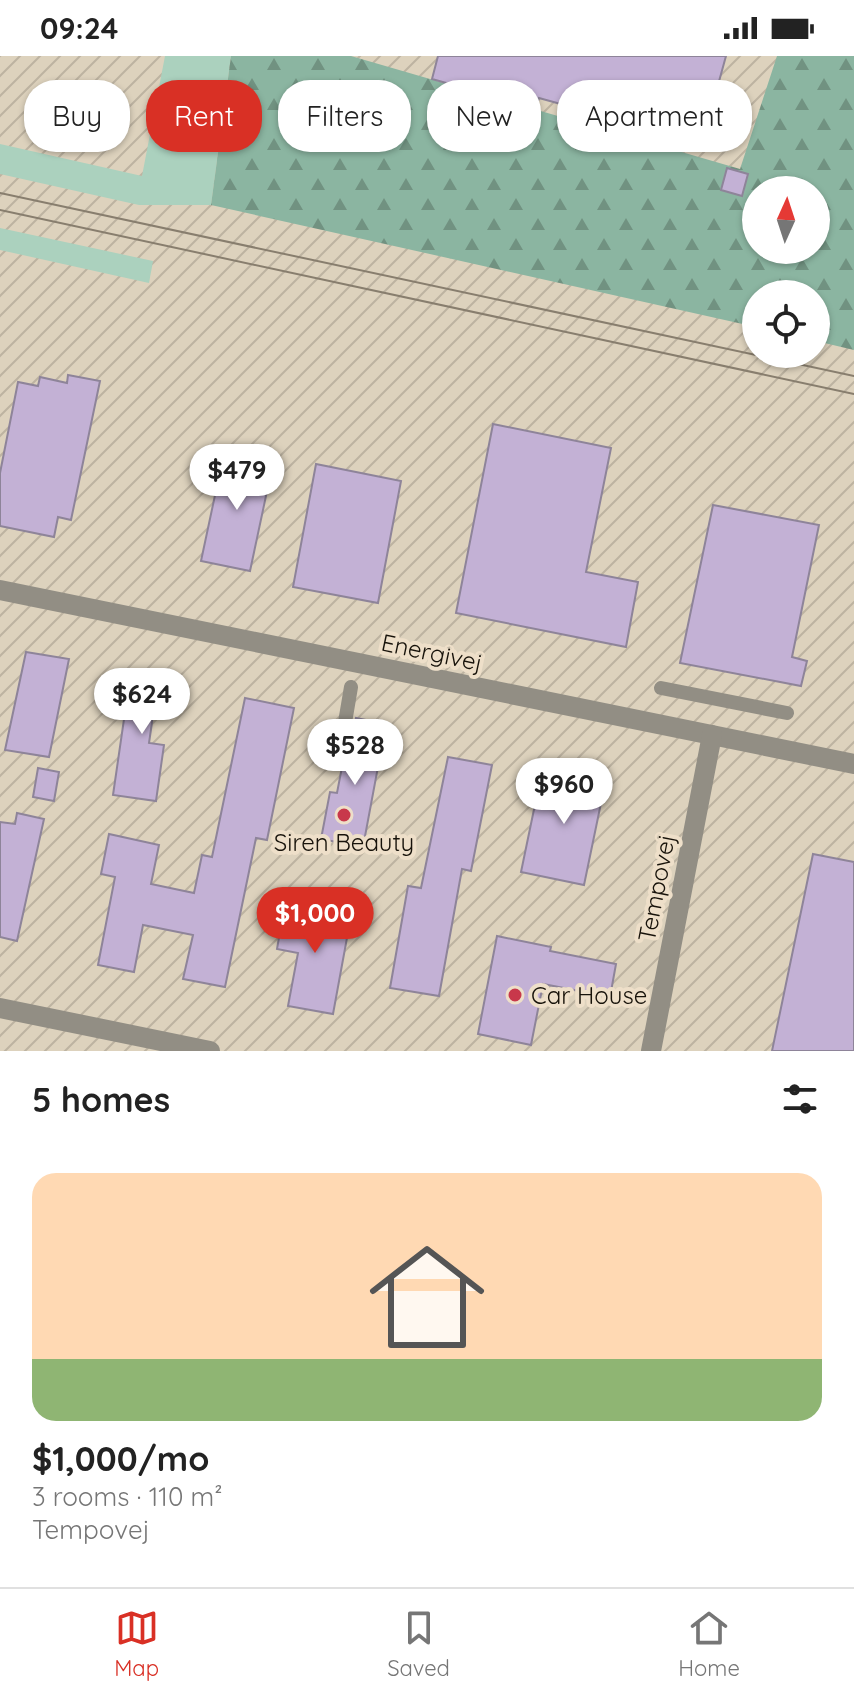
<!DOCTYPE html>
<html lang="en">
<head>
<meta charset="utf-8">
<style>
  :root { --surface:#fff; --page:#f6f6f6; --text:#222; --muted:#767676; --line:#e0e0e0; --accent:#d93025 }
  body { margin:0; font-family:Quicksand,sans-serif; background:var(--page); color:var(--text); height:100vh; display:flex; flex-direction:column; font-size:30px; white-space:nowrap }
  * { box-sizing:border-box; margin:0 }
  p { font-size:26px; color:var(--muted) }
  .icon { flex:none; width:44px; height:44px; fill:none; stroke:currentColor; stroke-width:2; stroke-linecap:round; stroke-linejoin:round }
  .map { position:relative; height:995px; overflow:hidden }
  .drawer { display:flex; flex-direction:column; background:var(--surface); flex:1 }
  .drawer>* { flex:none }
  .top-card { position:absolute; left:24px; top:24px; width:806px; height:72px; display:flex; gap:16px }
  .needle { width:52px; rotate:3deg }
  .buttons { position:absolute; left:742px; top:120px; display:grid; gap:16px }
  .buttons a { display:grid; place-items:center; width:88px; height:88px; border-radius:50%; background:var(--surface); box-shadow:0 2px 6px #0004; font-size:40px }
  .price { position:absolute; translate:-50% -68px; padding:0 18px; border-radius:28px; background:#fff; color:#222; font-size:26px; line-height:52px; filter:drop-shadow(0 2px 4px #0008) }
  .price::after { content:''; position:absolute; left:50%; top:48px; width:24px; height:18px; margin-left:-12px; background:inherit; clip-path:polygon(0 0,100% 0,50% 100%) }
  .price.current { background:var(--accent); color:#fff }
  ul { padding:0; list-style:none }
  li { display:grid; align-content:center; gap:16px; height:424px; padding:0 32px }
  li+li { border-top:2px solid var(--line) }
  li span { display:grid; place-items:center; height:248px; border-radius:24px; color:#555 }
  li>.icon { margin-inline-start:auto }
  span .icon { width:144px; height:144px; fill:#fffc; stroke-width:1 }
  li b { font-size:34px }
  h2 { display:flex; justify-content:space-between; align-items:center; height:96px; padding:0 32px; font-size:34px }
  .chip { padding:0 28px; border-radius:32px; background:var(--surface); box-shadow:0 2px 6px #0004; font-size:28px; line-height:72px }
  .chip.current { background:var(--accent); color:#fff }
  .status { display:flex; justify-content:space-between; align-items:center; height:56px; padding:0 40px; background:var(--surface); direction:ltr }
  .status svg { height:22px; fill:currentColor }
  .menu { display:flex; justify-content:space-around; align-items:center; height:112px; border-top:2px solid var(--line); background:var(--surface); font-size:22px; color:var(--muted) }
  .menu a { display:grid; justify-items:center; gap:4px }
  .menu .current { color:var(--accent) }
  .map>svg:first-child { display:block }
  .industrial { fill:url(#industrial-furrows); fill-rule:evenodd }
  .grass { fill:#abd1be }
  .forest { fill:url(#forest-firs); fill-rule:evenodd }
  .building { fill:#c3b1d5; stroke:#8e8499; stroke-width:2 }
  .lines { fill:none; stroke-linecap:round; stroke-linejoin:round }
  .lane { stroke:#928e84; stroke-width:14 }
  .street { stroke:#928e84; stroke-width:20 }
  .tram { stroke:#887e6e; stroke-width:2 }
  .poi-dot { fill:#c8384b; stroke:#eedfc9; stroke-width:3 }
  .labels { text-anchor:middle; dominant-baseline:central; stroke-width:8; stroke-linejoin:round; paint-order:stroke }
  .street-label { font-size:24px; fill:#17120a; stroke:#eedfc9 }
  .poi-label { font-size:24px; fill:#17120a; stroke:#eedfc9 }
</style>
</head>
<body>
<div class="status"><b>09:24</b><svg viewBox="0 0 49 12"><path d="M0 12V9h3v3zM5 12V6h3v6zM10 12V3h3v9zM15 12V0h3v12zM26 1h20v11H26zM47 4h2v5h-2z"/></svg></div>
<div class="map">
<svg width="854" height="995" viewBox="0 0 854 995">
  <defs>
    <pattern id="industrial-furrows" width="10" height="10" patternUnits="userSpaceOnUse" patternTransform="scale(2)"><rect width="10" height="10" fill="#ddd2bd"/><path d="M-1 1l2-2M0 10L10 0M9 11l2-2" fill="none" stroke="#bdb3a1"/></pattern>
    <pattern id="forest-firs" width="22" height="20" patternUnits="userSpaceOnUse" patternTransform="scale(2)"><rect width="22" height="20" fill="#8bb5a1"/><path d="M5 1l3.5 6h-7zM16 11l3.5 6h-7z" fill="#719281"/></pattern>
  </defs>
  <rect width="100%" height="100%" fill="#eedfc9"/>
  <!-- industrial -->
  <path class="industrial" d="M0 0H854V995H0ZM756 134H816V194H756ZM756 238H816V298H756Z"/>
  <!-- grass -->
  <g class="grass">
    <path d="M165 0H231L211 149H139L0 118V88L142 120Z"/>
    <path d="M0 172 153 205 149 227 0 194Z"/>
  </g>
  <!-- forest -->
  <path class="forest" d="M231 0H351L740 113 777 0H854V294L816 285V238H756V271L211 149ZM756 134H816V194H756Z"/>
  <!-- building -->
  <g class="building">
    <path d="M438 0H726L702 87 539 42 536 52 432 23Z"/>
    <path d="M727 112 748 118 742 140 721 134Z"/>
    <path d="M68 319 100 325 71 464 58 461 54 481 0 470V417L18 326 38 330 40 321 67 327Z"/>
    <path d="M493 368 611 392 586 516 638 526 626 591 456 557Z"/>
    <path d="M224 397 273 407 250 515 201 505Z"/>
    <path d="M316 408 401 425 378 547 293 531Z"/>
    <path d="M713 449 819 469 792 601 807 605 801 630 680 607Z"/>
    <path d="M26 596 69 603 49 701 5 694Z"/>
    <path d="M131 615 178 622 175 650 155 646 149 687 164 689 156 745 113 739Z"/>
    <path d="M245 642 294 652 267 784 256 782 225 931 183 923 193 879 143 869 134 916 98 909 115 821 101 818 109 778 159 789 151 828 194 837 202 799 212 801Z"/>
    <path d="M356 662 386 668 363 791 321 783 330 736 337 737 342 711 349 704Z"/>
    <path d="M448 701 492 709 471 815 462 813 439 940 390 932 408 830 421 832Z"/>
    <path d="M543 710 606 723 584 829 521 816Z"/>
    <path d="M38 712 59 716 54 745 33 741Z"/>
    <path d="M17 757 44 763 17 885 0 881V766L15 768Z"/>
    <path d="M813 798 854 806V995H772Z"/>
    <path d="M285 847 351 860 333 958 288 950 298 897 277 893Z"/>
    <path d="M497 880 551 891 550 895 616 908 610 941 543 928 531 989 478 978Z"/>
  </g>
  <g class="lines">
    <!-- lane -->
    <g class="lane">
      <path d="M661 632 787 657"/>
      <path d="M339 702 351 631"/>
    </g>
    <!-- street -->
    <g class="street">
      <path d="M0 534 854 708"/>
      <path d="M0 952 210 995"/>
      <path d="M651 995 712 679"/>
    </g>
    <!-- tram -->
    <g class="tram">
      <path d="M0 137 854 320"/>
      <path d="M0 154 854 338"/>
    </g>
  </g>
  <!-- markers -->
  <g class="poi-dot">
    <circle cx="344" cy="759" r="8"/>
    <circle cx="515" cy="939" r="8"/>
  </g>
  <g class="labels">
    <!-- street labels -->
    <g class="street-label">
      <text transform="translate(432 596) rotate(12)">Energivej</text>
      <text transform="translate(656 832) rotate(-79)">Tempovej</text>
    </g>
    <!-- poi labels -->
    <g class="poi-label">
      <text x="344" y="786">Siren Beauty</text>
      <text x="531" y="939" text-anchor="start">Car House</text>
    </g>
  </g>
</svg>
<div class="buttons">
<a><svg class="needle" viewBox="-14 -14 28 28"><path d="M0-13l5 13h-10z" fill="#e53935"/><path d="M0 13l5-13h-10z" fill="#767676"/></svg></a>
<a><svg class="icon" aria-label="locate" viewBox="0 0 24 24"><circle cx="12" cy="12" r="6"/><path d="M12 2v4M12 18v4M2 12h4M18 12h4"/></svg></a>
</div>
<b class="price" style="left:237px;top:456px">$479</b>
<b class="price" style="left:142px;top:680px">$624</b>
<b class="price" style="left:355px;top:731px">$528</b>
<b class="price" style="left:564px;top:770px">$960</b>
<b class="price current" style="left:315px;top:899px">$1,000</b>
<div class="top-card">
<a class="chip">Buy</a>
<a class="chip current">Rent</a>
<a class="chip">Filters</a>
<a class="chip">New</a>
<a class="chip">Apartment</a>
</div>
</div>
<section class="drawer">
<h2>5 homes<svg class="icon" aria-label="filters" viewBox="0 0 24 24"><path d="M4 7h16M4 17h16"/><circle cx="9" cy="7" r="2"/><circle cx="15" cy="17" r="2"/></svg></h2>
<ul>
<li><span style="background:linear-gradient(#ffd9b3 75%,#8fb573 0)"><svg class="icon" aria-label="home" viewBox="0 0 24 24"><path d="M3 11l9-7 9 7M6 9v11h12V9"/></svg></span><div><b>$1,000/mo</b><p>3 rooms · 110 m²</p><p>Tempovej</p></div></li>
</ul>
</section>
<nav class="menu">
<a class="current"><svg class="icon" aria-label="map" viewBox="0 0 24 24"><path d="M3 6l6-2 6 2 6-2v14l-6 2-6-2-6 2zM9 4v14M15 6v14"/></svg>Map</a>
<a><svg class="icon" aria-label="saved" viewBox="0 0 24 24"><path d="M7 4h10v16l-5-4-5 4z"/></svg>Saved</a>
<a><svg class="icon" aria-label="home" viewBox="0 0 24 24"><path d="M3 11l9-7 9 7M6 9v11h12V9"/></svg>Home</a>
</nav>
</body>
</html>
